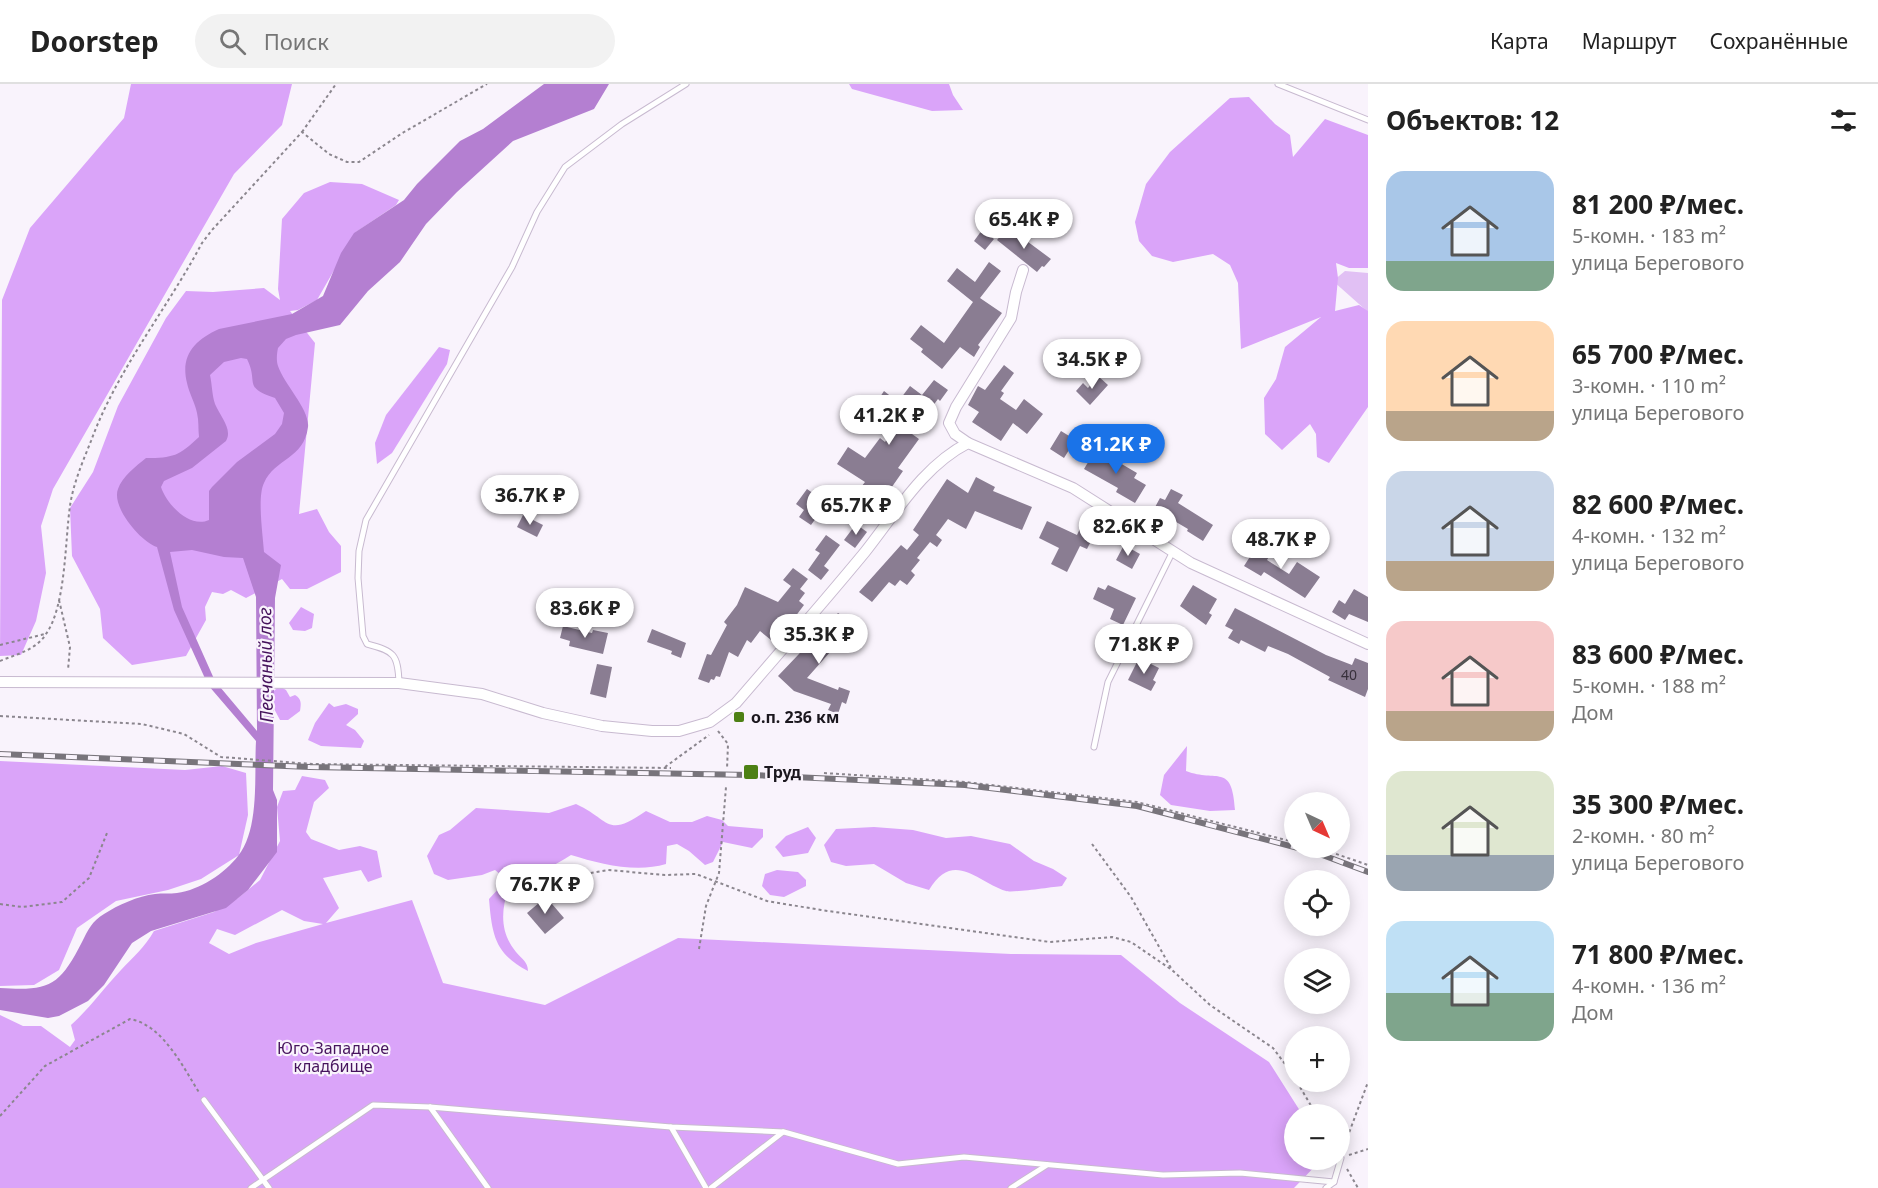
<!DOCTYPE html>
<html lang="ru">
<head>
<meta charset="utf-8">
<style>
  :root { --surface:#fff; --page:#f2f2f2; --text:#222; --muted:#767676; --line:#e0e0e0; --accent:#1a73e8 }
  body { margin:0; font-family:"Noto Sans",sans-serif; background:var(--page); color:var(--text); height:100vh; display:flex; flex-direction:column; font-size:22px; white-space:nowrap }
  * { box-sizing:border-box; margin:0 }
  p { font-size:20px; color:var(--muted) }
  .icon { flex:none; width:33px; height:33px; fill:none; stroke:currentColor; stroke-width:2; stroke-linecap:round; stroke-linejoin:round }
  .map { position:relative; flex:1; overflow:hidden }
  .drawer { display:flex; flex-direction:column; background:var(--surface); width:510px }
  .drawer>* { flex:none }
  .needle { width:39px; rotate:136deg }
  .buttons { position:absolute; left:1284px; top:708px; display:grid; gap:12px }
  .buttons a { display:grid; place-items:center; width:66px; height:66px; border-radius:50%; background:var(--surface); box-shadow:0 3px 15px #0003; font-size:30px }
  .price { position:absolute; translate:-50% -51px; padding:0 14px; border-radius:21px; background:#fff; color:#222; font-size:20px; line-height:39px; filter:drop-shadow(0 2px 3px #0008) }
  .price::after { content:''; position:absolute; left:50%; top:36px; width:18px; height:14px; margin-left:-9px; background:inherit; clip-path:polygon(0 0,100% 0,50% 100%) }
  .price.current { background:var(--accent); color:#fff }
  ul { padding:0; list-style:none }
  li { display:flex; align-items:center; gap:18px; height:150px; padding:0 18px }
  li span { display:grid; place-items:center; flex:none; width:168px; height:120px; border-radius:18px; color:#555 }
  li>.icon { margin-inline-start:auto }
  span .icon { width:72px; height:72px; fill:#fffc; stroke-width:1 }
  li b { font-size:26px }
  h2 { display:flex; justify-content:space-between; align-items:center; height:72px; padding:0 18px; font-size:26px }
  header { display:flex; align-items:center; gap:36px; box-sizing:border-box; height:84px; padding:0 30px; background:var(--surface); border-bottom:2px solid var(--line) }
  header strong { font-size:28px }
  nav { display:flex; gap:33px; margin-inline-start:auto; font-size:21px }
  .search { width:420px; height:54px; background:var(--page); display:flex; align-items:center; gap:15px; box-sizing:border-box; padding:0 21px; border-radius:33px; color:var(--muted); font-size:22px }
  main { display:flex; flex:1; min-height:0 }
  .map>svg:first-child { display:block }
  .green { fill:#e1c0f4 }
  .forest { fill:#daa4f9; fill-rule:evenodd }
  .water { fill:#b47fd1; fill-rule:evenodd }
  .building { fill:#8a7d92 }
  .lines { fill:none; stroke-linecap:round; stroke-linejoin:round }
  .lane-casing { stroke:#c8bad0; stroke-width:7 }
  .street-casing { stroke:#c8bad0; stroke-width:12 }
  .path { stroke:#8b868e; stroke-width:2; stroke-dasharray:3 3; stroke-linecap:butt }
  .lane { stroke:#fff; stroke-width:5 }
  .street { stroke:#fff; stroke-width:10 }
  .rail-casing { stroke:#78747b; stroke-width:6 }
  .rail { stroke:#f9f3fc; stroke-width:4; stroke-dasharray:11; stroke-linecap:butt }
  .poi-dot { fill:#4d8014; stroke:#f9f3fc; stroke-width:2 }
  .labels { text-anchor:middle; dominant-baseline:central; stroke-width:4.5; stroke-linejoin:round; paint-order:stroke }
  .number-label { font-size:14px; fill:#37303b }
  .poi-label { font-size:16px; font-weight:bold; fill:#1b171e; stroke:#f9f3fc; text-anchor:start }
  .park-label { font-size:16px; fill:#46135d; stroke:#f9f3fc }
  .water-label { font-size:18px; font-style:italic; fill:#45125c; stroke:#f9f3fc }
</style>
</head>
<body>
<header>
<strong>Doorstep</strong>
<div class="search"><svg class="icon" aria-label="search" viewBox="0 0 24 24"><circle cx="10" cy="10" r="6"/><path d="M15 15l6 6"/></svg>Поиск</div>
<nav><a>Карта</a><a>Маршрут</a><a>Сохранённые</a></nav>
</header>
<main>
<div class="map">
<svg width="1368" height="1104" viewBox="0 0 1368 1104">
  <rect width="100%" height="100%" fill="#f9f3fc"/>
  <!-- green -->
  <path class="green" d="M1345 187 1368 189V228L1333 197Z"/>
  <!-- forest -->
  <g class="forest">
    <path d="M131 0H292L282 41 234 90 53 405 41 442 46 489 36 537 21 571 0 572 2 216 30 144 124 34Z"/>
    <path d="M849 0H949L953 11 963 26 932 27 852 5Z"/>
    <path d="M1249 13 1275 40 1290 51 1293 73 1325 35 1368 51V184H1349L1336 179 1338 194 1335 227 1359 221 1368 227V323L1329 379 1317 373 1316 350 1310 340 1282 366 1265 350 1264 314 1276 295 1285 263 1321 233 1241 265 1238 199 1230 181 1213 170 1173 178 1152 172 1139 157 1135 138 1146 100 1170 68 1230 14Z"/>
    <path d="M330 98 362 100 399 116 396 121 356 148 317 216 298 226 290 227 315 259 299 430 317 425 329 448 341 462V488L307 505H290L282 495 246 514 231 506 223 510 212 508 205 523 206 536 186 572 132 581 103 554 100 525 72 472 70 424 93 388 118 322 166 234 186 207 213 208 264 204 280 216 278 205 282 135 304 109Z"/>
    <path d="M439 263 450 266 447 280 392 369 377 380 375 359 386 331Z"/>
    <path d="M301 523 314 530 312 544 305 547 293 546 289 539Z"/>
    <path d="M279 602 286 606 290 613 295 611C302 615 301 620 300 627L288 636H280L271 619V610Z"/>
    <path d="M329 619 334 623 346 620 358 625V630L346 641 355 646 364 657 361 664 321 662 308 656 315 639Z"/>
    <path d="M1187 662 1186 687C1217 699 1232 678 1235 726L1210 727 1171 721 1160 711 1164 691Z"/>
    <path d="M0 677 185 686 222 682 246 689 248 731 239 771 201 795 168 806 116 817 77 844 59 886 34 901 0 902Z"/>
    <path d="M302 692 325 696 329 704 314 718 306 748 311 755 339 766 360 762 377 767 382 793 368 798 361 786 323 794 339 824 326 839 412 816 443 899 545 921 678 854 1011 870 1121 871 1180 919 1269 978 1302 1030H1294V1076H1321L1294 1104H0V931L23 942H41L70 963 75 956 71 941C91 923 103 905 121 886 133 873 145 863 154 847L214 828 238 814 260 796 280 757 277 723 283 707 295 706ZM282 826 304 837 323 840 256 859 229 870 209 859 217 845 235 851Z"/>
    <path d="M576 720C611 736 606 755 646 727L670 738H692L707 732 722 736 728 742 763 745V753L752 764 723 758 713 778 705 781 689 767 677 760 667 762 666 780C636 789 600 780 571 771 554 782 536 789 519 801L507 796 495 786 482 791 448 796 434 790 427 772 439 751 450 746 476 724 549 729Z"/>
    <path d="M808 743 816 754 808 769 783 773 775 763 786 752Z"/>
    <path d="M874 743 913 746 946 754 971 752 1010 760 1034 777 1053 785 1067 794 1062 802C1052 803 1013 809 1006 807 978 798 953 765 929 806L906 799 874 780 846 782 831 778 824 761 836 745Z"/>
    <path d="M777 786 798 788 806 796V802L784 813 770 811 762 802 765 790Z"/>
    <path d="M500 803 508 805C501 828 500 848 516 868 522 875 528 878 528 887 495 870 492 851 489 815Z"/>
  </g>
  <!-- water -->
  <path class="water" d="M544 0H609L594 25 513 57 457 108 426 140 400 178 368 207 340 241 296 251 286 255 278 264C277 269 276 276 278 282 284 300 310 326 308 343 304 375 275 374 264 399 257 413 263 452 264 468L281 481 275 514 273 706 277 716V768L248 806 226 824 151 847 132 859 104 901 88 917 59 932 48 934 0 926V904C49 907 59 903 82 858 88 846 92 837 104 830 118 821 138 812 155 810 162 809 170 810 177 809 200 806 225 789 238 772 260 745 254 691 256 657L208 601 174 526 157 463C141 458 111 423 118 405 122 393 136 382 146 374 173 374 179 372 199 353 198 345 199 337 197 329 195 319 189 309 187 299 180 271 195 256 219 245L292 230 323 212 341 169 354 149 404 116 417 100 460 57 483 45ZM241 274 247 275C259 299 242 303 275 314L284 329 282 340 275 350 237 378 212 403 209 407V436C189 445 166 419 161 403L164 397 192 384 226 357C233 345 220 332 215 320 212 311 212 300 210 291L224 278ZM192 466 224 473 243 474 256 513 257 647 215 597 182 523 170 468Z"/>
  <!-- building -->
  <g class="building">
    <path d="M1008 143 1051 175 1044 183 1042 182 1037 188 997 156Z"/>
    <path d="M982 146 994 155 985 166 974 157Z"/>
    <path d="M989 178 1001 187 980 214 1002 229 978 261 980 263 974 273 960 263 942 285 921 268 923 265 910 255 921 241 944 259 973 218 947 197 957 184 975 198Z"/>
    <path d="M1064 264 1075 274 1063 287 1052 277Z"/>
    <path d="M1004 281 1014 289 1001 307 1004 309 1000 315 1016 326 1024 315 1043 330 1027 350 1013 339 1001 357 972 338 979 328 968 321 978 302 985 306Z"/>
    <path d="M1098 292 1108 301 1090 321 1076 307 1083 299 1088 304Z"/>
    <path d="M934 296 948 306 940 317 938 315 912 350 919 355 898 384 903 387 887 410 882 407 868 426 871 429 865 438 848 425 852 419 850 417 865 398 837 380 848 363 865 374 880 354 885 358 899 339 874 322 884 307 898 318 910 302 922 311Z"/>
    <path d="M1061 347 1079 358 1073 368 1069 366 1064 374 1050 365Z"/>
    <path d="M1096 365 1137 389 1134 394 1146 401 1135 419 1116 408 1118 404 1084 385Z"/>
    <path d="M976 393 995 403 993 407 1032 423 1022 446 975 427 966 445 948 435 936 451 942 456 937 463 930 458 917 474 920 476 911 487 915 491 907 501 900 496 895 502 889 498 872 518 859 508 901 461 907 466 919 451 913 446 947 395 968 409Z"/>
    <path d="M807 405 827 419 811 441 799 433 804 426 796 420Z"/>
    <path d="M1171 405 1183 411 1178 419 1213 441 1203 457 1187 447 1188 445 1154 425 1160 414 1165 416Z"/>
    <path d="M523 431 543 441 537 453 517 443Z"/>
    <path d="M1084 436 1098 443 1087 465 1080 462 1067 488 1051 480 1059 464 1039 454 1047 437 1077 451Z"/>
    <path d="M856 440 867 448 855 464 844 456Z"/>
    <path d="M826 451 840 461 824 482 829 486 821 496 808 486 820 469 815 466Z"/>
    <path d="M1262 454 1275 462 1267 476 1289 490 1297 478 1320 493 1305 514 1264 488 1261 492 1244 482Z"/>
    <path d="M1124 461 1140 470 1132 485 1116 476Z"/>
    <path d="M793 484 808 495 800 505 805 509 799 517 804 521 783 549 779 546 771 556 760 547 751 559 747 556 738 573 729 568 720 593 716 592 714 596 711 595 709 599 698 595 707 570 711 571 727 541 724 538 737 521 745 503 778 518 791 502 783 496Z"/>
    <path d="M1108 501 1136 514 1123 541 1110 535 1114 525 1093 515 1098 503 1105 506Z"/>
    <path d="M1193 501 1217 515 1209 529 1212 531 1206 541 1180 522Z"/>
    <path d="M1354 505 1368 513V538L1349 530 1345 536 1332 528 1339 516 1345 520Z"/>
    <path d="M1235 524 1326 571 1352 581 1355 574 1368 579V605L1365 613 1328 596 1330 593 1288 570 1268 562 1265 568 1241 556 1239 560 1228 554 1233 546 1225 542Z"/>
    <path d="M838 529 855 540 807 594 838 606 839 603 850 607 846 620 842 618 838 630 828 626 831 620 794 607 778 592Z"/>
    <path d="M563 542 592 549 593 546 608 549 603 570 569 562 570 557 560 554Z"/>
    <path d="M652 545 686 559 681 574 671 570 672 567 647 558Z"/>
    <path d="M1139 574 1159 584 1153 596 1156 598 1151 607 1128 596Z"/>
    <path d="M597 580 612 583 606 614 590 610Z"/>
    <path d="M546 813 564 834 545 850 527 829Z"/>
  </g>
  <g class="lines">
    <defs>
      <g id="lane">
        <path d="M1278 0 1368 36"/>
        <path d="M399 599C398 570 394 567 367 560L363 552 358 494 359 467 366 436 512 183 537 128 565 83 622 40 686 0"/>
        <path d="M1094 663 1108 598 1173 467"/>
        <path d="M204 1016 269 1104"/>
        <path d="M430 1023 488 1104"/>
        <path d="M671 1043 706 1104"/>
        <path d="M251 1104 373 1021 430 1023 671 1043 784 1048 898 1080 964 1073 1163 1091 1240 1089 1334 1098"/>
        <path d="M711 1104 783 1048"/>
        <path d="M1011 1104 1047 1081"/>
        <path d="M1326 1104 1334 1098 1341 1074"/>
      </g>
      <g id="street">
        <path d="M968 359 955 350 949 339 956 323 1011 234 1016 208 1023 186"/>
        <path d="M0 598 399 599 482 610 543 629 602 642 652 647H679L710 638 736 619C779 569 823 519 865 468 896 429 923 382 968 359L1073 404 1191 479 1368 560"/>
      </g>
    </defs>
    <!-- lane casing -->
    <use href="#lane" class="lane-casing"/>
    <!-- street casing -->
    <use href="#street" class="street-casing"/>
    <!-- path -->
    <g class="path">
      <path d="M302 48 336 0"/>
      <path d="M59 516 70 563 68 586"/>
      <path d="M0 561 45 550"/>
      <path d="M0 577C17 570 36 566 46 550 66 522 65 456 70 422 73 400 83 377 91 357 117 286 167 225 202 159L212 146 302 48 329 70 347 78H359L404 48 487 0"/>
      <path d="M0 632 142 640 184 650 221 673 312 680 671 684"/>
      <path d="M718 647 728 660 727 685"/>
      <path d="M665 683 709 651"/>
      <path d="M824 689 965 698 1137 718 1294 758"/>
      <path d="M1092 760 1131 813 1171 884"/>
      <path d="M1319 764 1368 781"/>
      <path d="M567 793 608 786 665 791 696 790 767 817 821 826 1050 858 1112 853 1131 858 1172 886 1210 921 1273 964 1294 992"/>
      <path d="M0 820 22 823 62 818 89 794 107 749"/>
      <path d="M699 865 706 822 719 789 726 703"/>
      <path d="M1297 998 1316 1030"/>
      <path d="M0 1032 45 982 130 935C163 941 183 983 200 1010"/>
      <path d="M1343 1065 1368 998"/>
      <path d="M1349 1071 1368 1065"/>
      <path d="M1347 1085 1358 1104"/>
    </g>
    <!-- lane -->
    <use href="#lane" class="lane"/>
    <!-- street -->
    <use href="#street" class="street"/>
    <defs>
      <path id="rail" d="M0 670 310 683 751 691 965 701 1137 722 1317 769 1368 788"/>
    </defs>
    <!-- rail casing -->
    <use href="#rail" class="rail-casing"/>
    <!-- rail -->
    <use href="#rail" class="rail"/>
  </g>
  <!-- markers -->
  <g class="poi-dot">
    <rect x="733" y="627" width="12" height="12" rx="3"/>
    <rect x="743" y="680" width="16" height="16" rx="3"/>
  </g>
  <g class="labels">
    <!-- number labels -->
    <g class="number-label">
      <text x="1349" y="590">40</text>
    </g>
    <!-- poi labels -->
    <g class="poi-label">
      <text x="751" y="633">о.п. 236 км</text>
      <text x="764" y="688">Труд</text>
    </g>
    <!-- park labels -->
    <g class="park-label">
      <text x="333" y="964">Юго-Западное<tspan x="333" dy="18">кладбище</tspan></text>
    </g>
    <!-- water labels -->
    <g class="water-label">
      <text transform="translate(265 581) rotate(-91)">Песчаный лог</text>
    </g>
  </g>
</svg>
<div class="buttons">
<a><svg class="needle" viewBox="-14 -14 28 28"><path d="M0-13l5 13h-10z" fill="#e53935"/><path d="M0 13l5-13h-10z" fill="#767676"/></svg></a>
<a><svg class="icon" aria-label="locate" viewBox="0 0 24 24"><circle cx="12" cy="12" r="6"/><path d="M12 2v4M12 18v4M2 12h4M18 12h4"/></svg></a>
<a><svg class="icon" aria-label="layers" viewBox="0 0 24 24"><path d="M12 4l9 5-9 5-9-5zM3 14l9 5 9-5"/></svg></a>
<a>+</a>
<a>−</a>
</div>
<b class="price" style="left:1024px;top:166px">65.4K ₽</b>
<b class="price" style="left:1092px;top:306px">34.5K ₽</b>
<b class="price" style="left:889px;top:362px">41.2K ₽</b>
<b class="price current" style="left:1116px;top:391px">81.2K ₽</b>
<b class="price" style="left:530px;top:442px">36.7K ₽</b>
<b class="price" style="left:856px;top:452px">65.7K ₽</b>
<b class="price" style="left:1128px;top:473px">82.6K ₽</b>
<b class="price" style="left:1281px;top:486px">48.7K ₽</b>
<b class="price" style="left:585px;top:555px">83.6K ₽</b>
<b class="price" style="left:819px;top:581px">35.3K ₽</b>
<b class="price" style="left:1144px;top:591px">71.8K ₽</b>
<b class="price" style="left:545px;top:831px">76.7K ₽</b>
</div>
<section class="drawer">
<h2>Объектов: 12<svg class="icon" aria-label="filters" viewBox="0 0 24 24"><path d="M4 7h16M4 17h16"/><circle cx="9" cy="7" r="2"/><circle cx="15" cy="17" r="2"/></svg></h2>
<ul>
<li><span style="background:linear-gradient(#a9c7e8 75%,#7fa58c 0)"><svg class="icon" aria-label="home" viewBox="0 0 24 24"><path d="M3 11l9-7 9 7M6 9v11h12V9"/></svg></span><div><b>81 200 ₽/мес.</b><p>5-комн. · 183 m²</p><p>улица Берегового</p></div></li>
<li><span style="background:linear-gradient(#ffd9b3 75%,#b9a48a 0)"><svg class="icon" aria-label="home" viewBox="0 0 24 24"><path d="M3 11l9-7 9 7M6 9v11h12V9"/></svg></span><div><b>65 700 ₽/мес.</b><p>3-комн. · 110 m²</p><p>улица Берегового</p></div></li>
<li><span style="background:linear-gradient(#c9d6e8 75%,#b9a48a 0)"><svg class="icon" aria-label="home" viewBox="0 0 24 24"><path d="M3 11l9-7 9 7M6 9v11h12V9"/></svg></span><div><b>82 600 ₽/мес.</b><p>4-комн. · 132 m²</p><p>улица Берегового</p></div></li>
<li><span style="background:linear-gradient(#f6c9c9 75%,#b9a48a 0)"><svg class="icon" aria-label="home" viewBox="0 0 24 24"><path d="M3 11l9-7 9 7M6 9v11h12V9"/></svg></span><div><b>83 600 ₽/мес.</b><p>5-комн. · 188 m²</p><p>Дом</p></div></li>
<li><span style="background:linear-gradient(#dfe7d0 70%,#9aa5b1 0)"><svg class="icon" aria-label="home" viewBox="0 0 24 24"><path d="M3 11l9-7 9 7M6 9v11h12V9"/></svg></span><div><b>35 300 ₽/мес.</b><p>2-комн. · 80 m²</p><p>улица Берегового</p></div></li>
<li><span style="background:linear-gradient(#bfe0f5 60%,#7fa58c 0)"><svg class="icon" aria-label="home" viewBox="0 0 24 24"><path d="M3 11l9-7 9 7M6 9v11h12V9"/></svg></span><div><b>71 800 ₽/мес.</b><p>4-комн. · 136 m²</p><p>Дом</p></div></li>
</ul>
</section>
</main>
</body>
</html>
